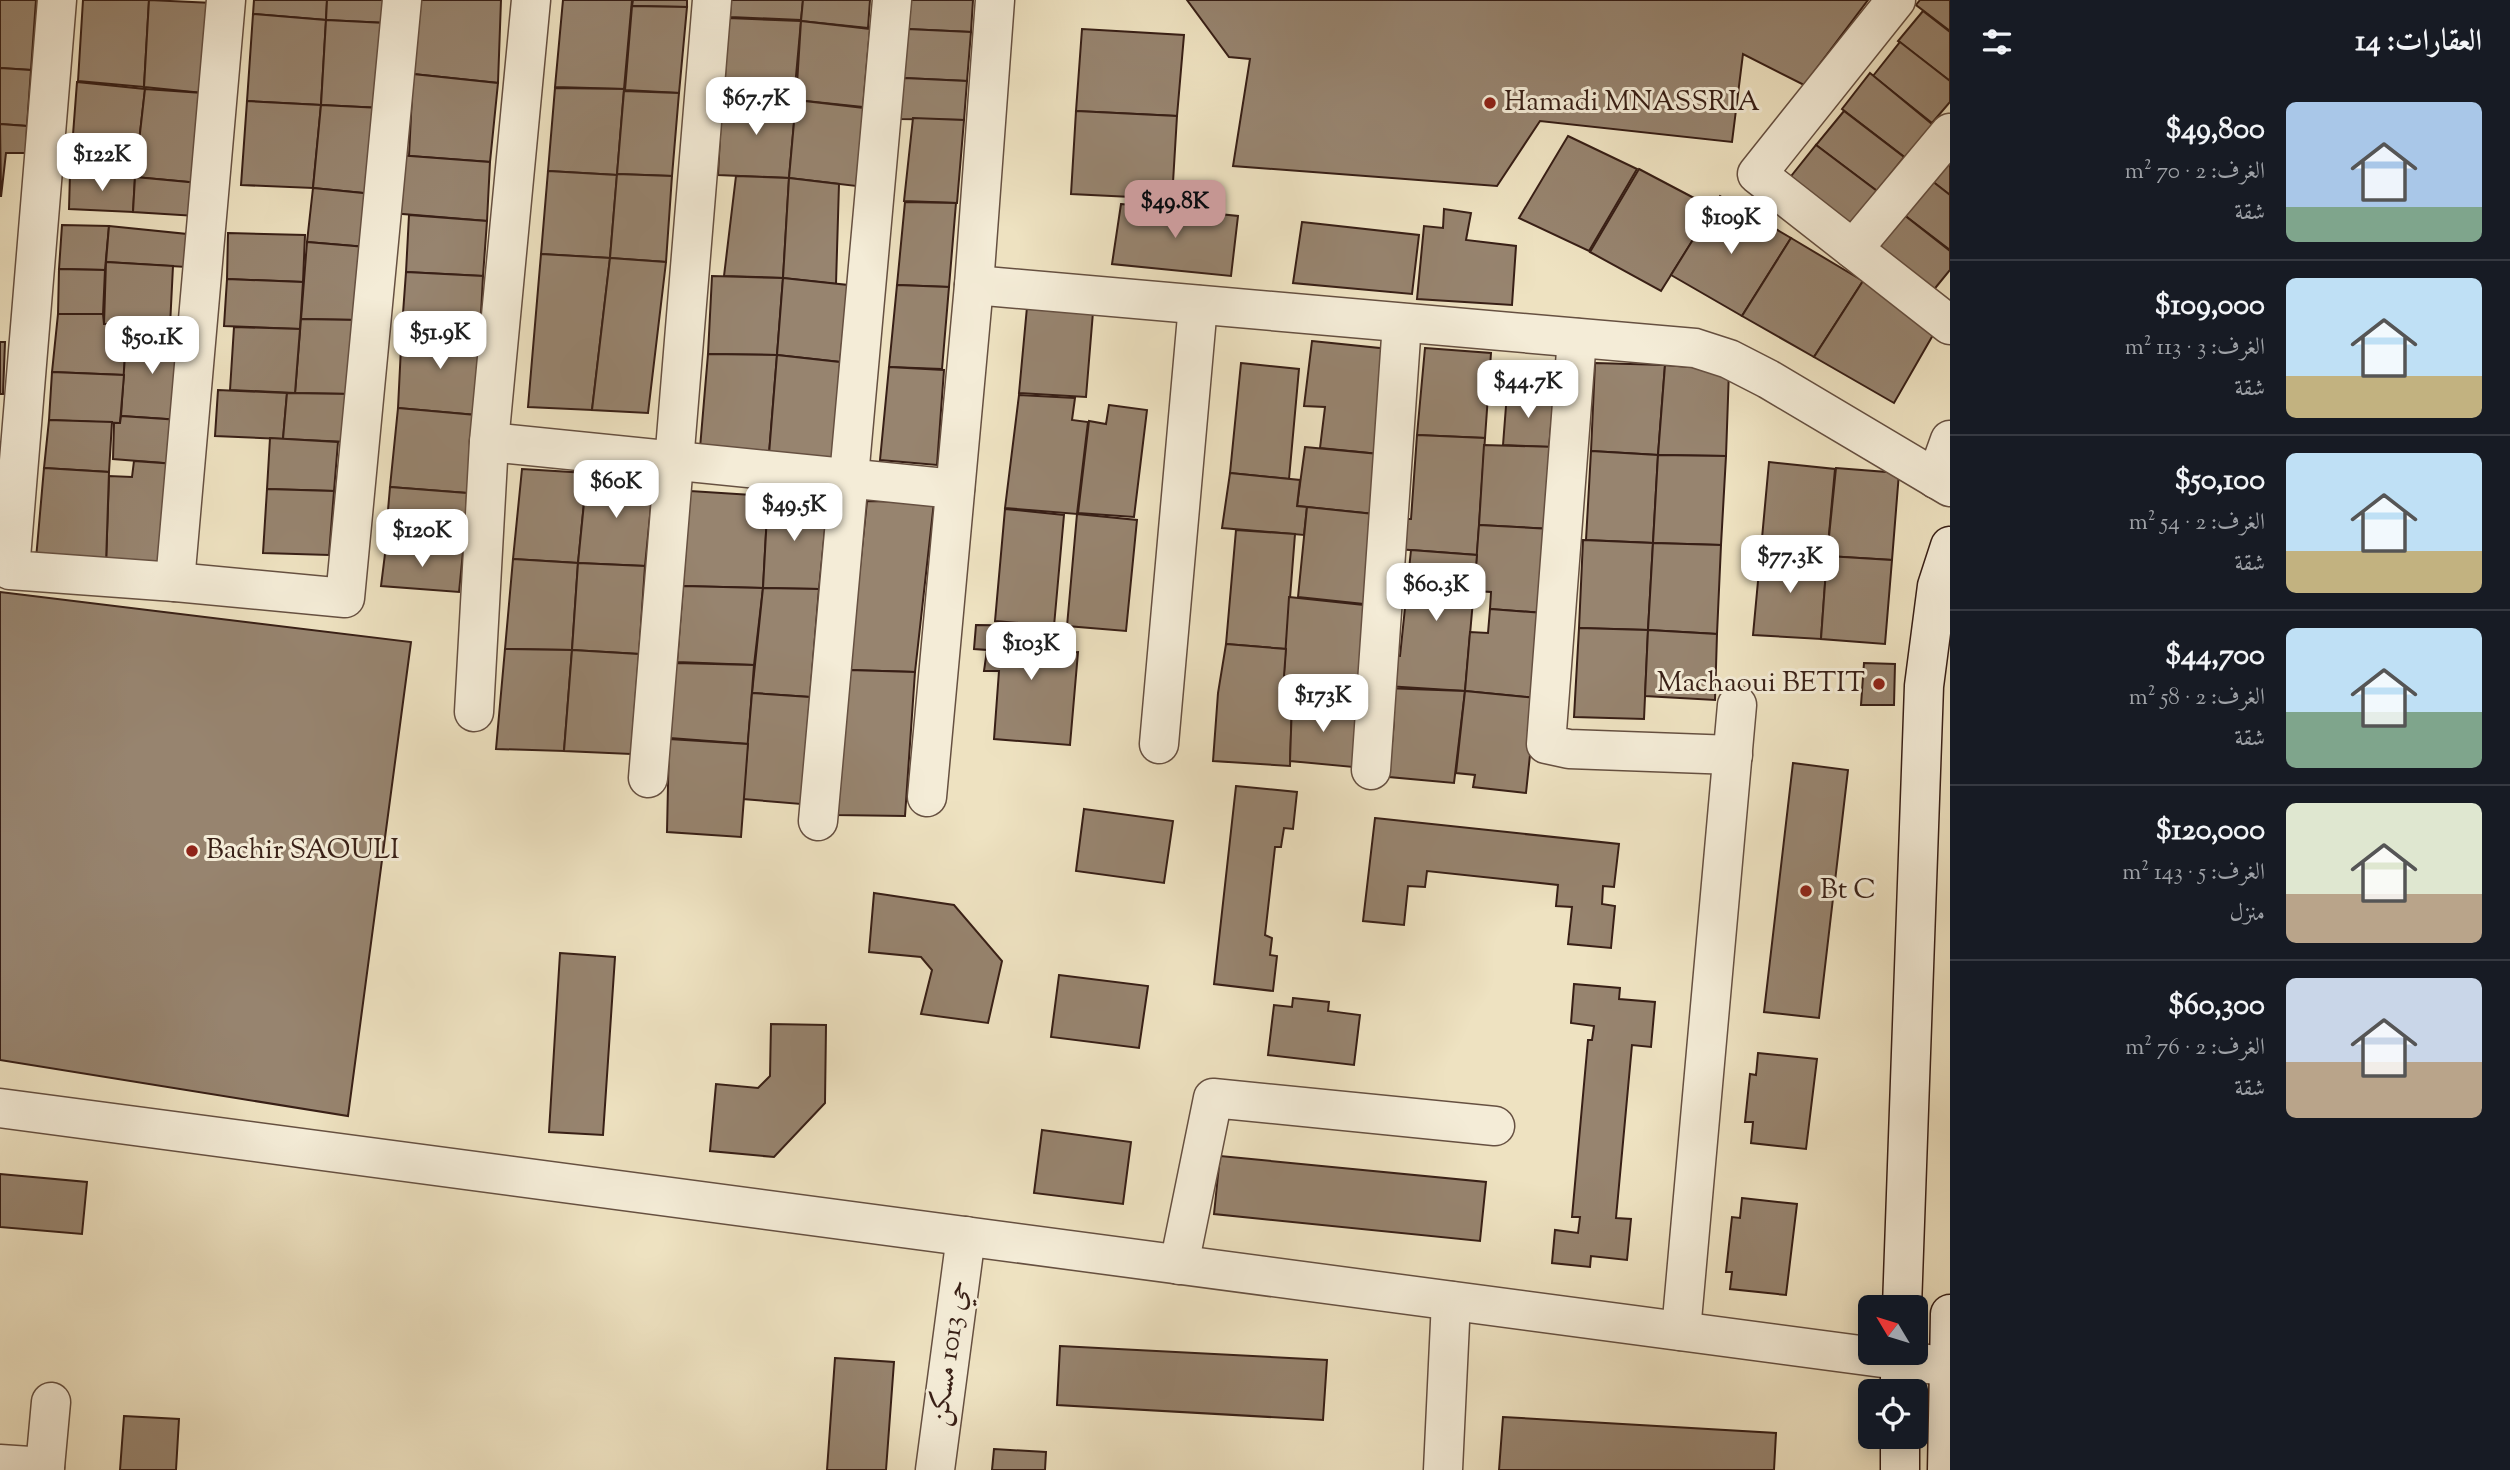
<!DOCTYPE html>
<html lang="ar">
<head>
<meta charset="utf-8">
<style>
  :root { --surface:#171b24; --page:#242831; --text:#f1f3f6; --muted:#9ea1a6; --line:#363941; --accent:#c59692 }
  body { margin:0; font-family:"Sorts Mill Goudy",Amiri,serif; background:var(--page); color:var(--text); direction:rtl; height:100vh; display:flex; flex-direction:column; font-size:26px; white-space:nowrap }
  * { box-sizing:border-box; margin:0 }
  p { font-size:23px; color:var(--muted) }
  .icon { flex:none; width:38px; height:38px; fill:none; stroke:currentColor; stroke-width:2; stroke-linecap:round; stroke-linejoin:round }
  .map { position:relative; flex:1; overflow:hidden; direction:ltr }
  .details { display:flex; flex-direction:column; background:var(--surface); width:560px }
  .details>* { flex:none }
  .needle { width:46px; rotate:308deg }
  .tools { position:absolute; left:1858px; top:1295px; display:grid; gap:14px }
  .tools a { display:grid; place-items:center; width:70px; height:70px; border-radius:10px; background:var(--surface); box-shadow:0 4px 18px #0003; font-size:35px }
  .price { position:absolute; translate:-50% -60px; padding:0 16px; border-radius:14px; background:#fff; color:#222; font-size:23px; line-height:46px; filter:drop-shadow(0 2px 4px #0008) }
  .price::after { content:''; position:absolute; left:50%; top:42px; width:21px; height:16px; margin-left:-10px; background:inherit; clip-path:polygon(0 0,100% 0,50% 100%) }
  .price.selected { background:var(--accent); color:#111 }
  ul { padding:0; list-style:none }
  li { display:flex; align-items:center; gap:21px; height:175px; padding:0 28px }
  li+li { border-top:2px solid var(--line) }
  li span { display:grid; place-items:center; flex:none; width:196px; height:140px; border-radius:10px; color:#555 }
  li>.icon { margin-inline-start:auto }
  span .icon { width:84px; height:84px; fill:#fffc; stroke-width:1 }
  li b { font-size:30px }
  h2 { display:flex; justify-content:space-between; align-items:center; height:84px; padding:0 28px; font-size:30px }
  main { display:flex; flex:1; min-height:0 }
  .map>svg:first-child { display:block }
  .building { fill:#97846f; stroke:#381f16; stroke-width:2 }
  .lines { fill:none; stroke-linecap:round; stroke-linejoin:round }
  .street-casing { stroke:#665041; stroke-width:41 }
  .secondary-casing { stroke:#381f16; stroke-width:41 }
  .street { stroke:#f4ecd7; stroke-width:38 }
  .secondary { stroke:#f4ecd7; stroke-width:38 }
  .poi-dot { fill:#8f2418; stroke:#f4ecd7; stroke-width:2.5 }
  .labels { text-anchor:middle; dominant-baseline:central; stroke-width:6; stroke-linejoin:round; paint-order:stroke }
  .poi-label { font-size:28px; fill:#381f16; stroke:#f4ecd7; text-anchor:start }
  .street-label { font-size:28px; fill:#381f16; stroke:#f4ecd7 }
</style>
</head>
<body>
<main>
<section class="details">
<h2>العقارات: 14<svg class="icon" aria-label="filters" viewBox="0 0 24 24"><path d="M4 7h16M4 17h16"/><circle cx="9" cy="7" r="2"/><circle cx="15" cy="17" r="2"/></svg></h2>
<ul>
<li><span style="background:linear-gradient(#a9c7e8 75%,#7fa58c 0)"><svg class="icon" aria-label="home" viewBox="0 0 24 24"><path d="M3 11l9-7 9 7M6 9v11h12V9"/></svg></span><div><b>$49,800</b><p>الغرف: 2 · 70 m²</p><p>شقة</p></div></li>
<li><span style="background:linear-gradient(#bfe0f5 70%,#c2b280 0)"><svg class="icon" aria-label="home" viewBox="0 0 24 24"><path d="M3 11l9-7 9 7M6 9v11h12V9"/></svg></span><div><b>$109,000</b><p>الغرف: 3 · 113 m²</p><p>شقة</p></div></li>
<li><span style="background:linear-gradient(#bfe0f5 70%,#c2b280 0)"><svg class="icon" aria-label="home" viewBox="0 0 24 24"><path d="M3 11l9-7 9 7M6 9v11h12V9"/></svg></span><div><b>$50,100</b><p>الغرف: 2 · 54 m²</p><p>شقة</p></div></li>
<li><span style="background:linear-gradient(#bfe0f5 60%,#7fa58c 0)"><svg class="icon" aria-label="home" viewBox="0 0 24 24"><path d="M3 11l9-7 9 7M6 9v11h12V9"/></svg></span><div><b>$44,700</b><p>الغرف: 2 · 58 m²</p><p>شقة</p></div></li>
<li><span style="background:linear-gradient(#dfe7d0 65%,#b9a48a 0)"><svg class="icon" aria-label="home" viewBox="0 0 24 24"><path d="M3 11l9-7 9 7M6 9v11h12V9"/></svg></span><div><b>$120,000</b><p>الغرف: 5 · 143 m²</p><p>منزل</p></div></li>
<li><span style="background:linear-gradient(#c9d6e8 60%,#b9a48a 0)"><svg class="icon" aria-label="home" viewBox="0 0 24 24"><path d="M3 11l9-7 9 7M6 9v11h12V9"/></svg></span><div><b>$60,300</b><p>الغرف: 2 · 76 m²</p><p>شقة</p></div></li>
</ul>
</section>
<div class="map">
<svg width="1950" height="1470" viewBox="0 0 1950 1470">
  <rect width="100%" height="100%" fill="#eee2c1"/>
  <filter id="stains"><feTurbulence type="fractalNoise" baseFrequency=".00286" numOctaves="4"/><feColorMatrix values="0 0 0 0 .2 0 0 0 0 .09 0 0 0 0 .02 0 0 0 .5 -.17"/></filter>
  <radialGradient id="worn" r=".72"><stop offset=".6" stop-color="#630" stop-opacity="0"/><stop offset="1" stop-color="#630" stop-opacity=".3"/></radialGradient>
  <!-- building -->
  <g class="building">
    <path d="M0 0H36L31 70 0 68Z"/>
    <path d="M83 0H149L144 87 78 81Z"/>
    <path d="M149 0 213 3 203 93 144 87Z"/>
    <path d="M254 0H327L326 20 253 14Z"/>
    <path d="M327 0H388L386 23 326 20Z"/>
    <path d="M418 0H501L498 83 413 74Z"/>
    <path d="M563 0H632L624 89 555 87Z"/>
    <path d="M633 0H687V7L632 6Z"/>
    <path d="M731 0H803L801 20 730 17Z"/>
    <path d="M803 0H870L868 28 801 21Z"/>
    <path d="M910 0H973L971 32 907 29Z"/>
    <path d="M1187 0H1868L1804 85 1743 54 1732 142 1540 121 1497 186 1233 166 1250 59 1229 57Z"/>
    <path d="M1920 0H1950V31L1916 5Z"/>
    <path d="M632 6 687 7 679 93 625 90Z"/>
    <path d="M1923 11 1950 32V81L1898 41Z"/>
    <path d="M253 14 326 20 321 105 247 101Z"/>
    <path d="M728 18 801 21 794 98 724 96Z"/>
    <path d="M326 20 386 23 381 108 321 105Z"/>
    <path d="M801 21 870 29 863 107 796 100Z"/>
    <path d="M907 29 971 32 967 81 904 78Z"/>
    <path d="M1082 29 1184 35 1177 116 1076 111Z"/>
    <path d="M1900 42 1950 81V102L1932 123 1873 76Z"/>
    <path d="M0 68 31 70 27 126 0 124Z"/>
    <path d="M1870 73 1938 129 1911 162 1842 109Z"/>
    <path d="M413 74 498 83 490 162 409 156Z"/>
    <path d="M904 78 967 81 964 120 900 119Z"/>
    <path d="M77 82 145 89 135 177 70 174Z"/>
    <path d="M555 88 624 89 617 175 548 171Z"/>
    <path d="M145 89 203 93 199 183 135 177Z"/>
    <path d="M624 91 679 93 672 176 617 174Z"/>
    <path d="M722 98 796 100 789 178 718 175Z"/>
    <path d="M796 100 864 108 856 186 789 178Z"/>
    <path d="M247 101 321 105 313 188 241 185Z"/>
    <path d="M321 105 381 108 373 194 313 188Z"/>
    <path d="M1076 111 1177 116 1172 199 1071 194Z"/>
    <path d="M1844 111 1904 157 1877 191 1816 145Z"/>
    <path d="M913 118 964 120 957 203 904 201Z"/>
    <path d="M0 124 27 126 26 153H6L1 197Z"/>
    <path d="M1568 136 1637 169 1589 251 1519 218Z"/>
    <path d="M1816 145 1877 191 1847 231 1784 185Z"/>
    <path d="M397 155 490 162 487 221 391 213Z"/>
    <path d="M1950 160V195L1933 182Z"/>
    <path d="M1639 169 1713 208 1661 291 1590 252Z"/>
    <path d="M548 171 617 175 610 258 541 254Z"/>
    <path d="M70 174 135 177 133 212 69 209Z"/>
    <path d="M617 174 672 176 666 262 610 258Z"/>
    <path d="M736 176 789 178 783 278 724 276Z"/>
    <path d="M135 177 199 183 196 216 133 212Z"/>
    <path d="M1927 177 1950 195V250L1899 211Z"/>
    <path d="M789 178 839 184 836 284 783 278Z"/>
    <path d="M313 188 373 194 366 247 307 242Z"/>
    <path d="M1720 196 1791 238 1742 316 1671 275Z"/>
    <path d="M905 202 956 203 949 287 897 285Z"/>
    <path d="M1121 204 1238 216 1231 276 1112 264Z"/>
    <path d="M1444 209 1471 213 1466 240 1516 246 1512 305 1417 299 1424 226 1443 228Z"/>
    <path d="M1899 211 1950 251V270L1932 292 1871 245Z"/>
    <path d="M409 215 487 221 483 276 406 272Z"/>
    <path d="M1302 222 1419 235 1412 294 1293 283Z"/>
    <path d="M62 225 109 226 105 270 59 269Z"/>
    <path d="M109 226 187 234 186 267 106 262Z"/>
    <path d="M228 233 305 235 303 282 227 279Z"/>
    <path d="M1791 238 1863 281 1814 357 1742 316Z"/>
    <path d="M307 242 366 247 358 320 301 319Z"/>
    <path d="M541 254 610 258 592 410 528 407Z"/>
    <path d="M610 258 666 262 648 413 592 410Z"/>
    <path d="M106 262 173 266 170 326 104 324Z"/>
    <path d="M59 269 105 270 103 314H58Z"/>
    <path d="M406 272 483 276 480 334 402 327Z"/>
    <path d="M712 276 783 278 777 355 708 354Z"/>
    <path d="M783 278 848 285 840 362 777 355Z"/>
    <path d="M227 279 303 282 300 329 224 326Z"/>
    <path d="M1863 281 1937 328 1894 403 1814 357Z"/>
    <path d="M897 285 949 287 942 369 889 367Z"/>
    <path d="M1027 307 1093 312 1086 397 1019 393Z"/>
    <path d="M58 314H103L104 324H127L124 375 52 372Z"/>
    <path d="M301 319 358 320 351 394 295 393Z"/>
    <path d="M127 324 163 326 161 352 186 354 182 420 121 416Z"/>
    <path d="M234 327 300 329 295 393 230 390Z"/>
    <path d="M402 327 484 335 476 415 398 408Z"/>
    <path d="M1312 341 1389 349 1379 454 1320 448 1325 407 1304 406Z"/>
    <path d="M0 342H5L3 394H0Z"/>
    <path d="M1425 348 1491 353 1485 438 1417 435Z"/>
    <path d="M708 354 777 355 769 454 700 448Z"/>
    <path d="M777 355 840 362 835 459 769 454Z"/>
    <path d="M1241 363 1299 369 1289 479 1230 473Z"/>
    <path d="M1595 363 1665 365 1658 455 1591 451Z"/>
    <path d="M1665 365 1729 370 1726 456 1658 455Z"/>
    <path d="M889 367 944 370 937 465 880 460Z"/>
    <path d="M52 372 124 375 120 423 49 420Z"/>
    <path d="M218 390 287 393 283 439 215 436Z"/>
    <path d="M287 393 351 394 348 442 283 439Z"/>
    <path d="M1507 393 1554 396 1549 447 1503 445Z"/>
    <path d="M1019 395 1075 398 1072 420 1088 422 1077 514 1005 508Z"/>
    <path d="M1109 405 1147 410 1134 517 1078 513 1089 421 1106 424Z"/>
    <path d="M398 408 476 415 467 493 390 487Z"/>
    <path d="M121 416 180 420 176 464 113 459 114 423H120Z"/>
    <path d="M49 420 112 422 109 472 44 468Z"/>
    <path d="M1417 435 1485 438 1477 555 1397 549 1399 519H1411Z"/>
    <path d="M270 438 338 442 334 491 267 489Z"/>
    <path d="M1484 445 1557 447 1551 529 1479 525Z"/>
    <path d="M1305 447 1379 454 1374 514 1297 506Z"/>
    <path d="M1591 451 1658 455 1653 543 1586 540Z"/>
    <path d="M1658 455 1726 456 1721 545 1653 543Z"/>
    <path d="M134 461 176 464 169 566 106 564 109 476 132 477Z"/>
    <path d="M1769 462 1835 469 1827 556 1761 549Z"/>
    <path d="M44 468 109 472 106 564 36 559Z"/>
    <path d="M1836 468 1899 473 1892 560 1827 556Z"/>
    <path d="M522 469 587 473 578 563 513 559Z"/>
    <path d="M587 473 654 476 645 566 578 563Z"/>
    <path d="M1230 473 1300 480 1297 506 1307 507 1304 535 1222 528Z"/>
    <path d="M390 487 467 493 464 552 385 545Z"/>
    <path d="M267 489 334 491 329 555 263 553Z"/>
    <path d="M690 491 768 496 763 588 683 586Z"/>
    <path d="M768 496 828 500 819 589 763 588Z"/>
    <path d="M867 501 934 502 915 672 849 670Z"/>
    <path d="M1307 507 1374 514 1364 604 1298 597Z"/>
    <path d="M1005 509 1064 515 1054 626 995 621Z"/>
    <path d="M1077 514 1137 520 1126 631 1067 626Z"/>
    <path d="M1479 525 1551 529 1544 613 1490 609 1491 592 1474 591Z"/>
    <path d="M1236 530 1295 534 1286 649 1226 644Z"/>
    <path d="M1583 540 1653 543 1648 630 1579 628Z"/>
    <path d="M1653 543 1721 545 1717 634 1648 630Z"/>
    <path d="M386 546 463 552 459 592 381 586Z"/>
    <path d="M1761 549 1827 556 1821 639 1753 635Z"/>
    <path d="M1411 550 1477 555 1465 691 1386 686 1388 655 1400 656Z"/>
    <path d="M1827 556 1892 560 1885 644 1821 639Z"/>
    <path d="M513 559 578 563 572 650 505 649Z"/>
    <path d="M578 563 645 566 639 654 572 650Z"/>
    <path d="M683 586 763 588 754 665 677 662Z"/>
    <path d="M763 588 819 589 810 697 752 693Z"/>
    <path d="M0 592 411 642 348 1116 0 1060Z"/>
    <path d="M1289 597 1364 605 1358 707 1282 703Z"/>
    <path d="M1490 609 1544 613 1536 698 1465 691 1470 632 1488 633Z"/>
    <path d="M976 625 1067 626 1063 653 1078 652 1070 745 994 739 999 671H984L987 650 974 649Z"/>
    <path d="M1579 628 1648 630 1644 719 1574 717Z"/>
    <path d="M1648 630 1717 634 1715 700 1645 696Z"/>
    <path d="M1226 644 1286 649 1282 703H1292L1290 766 1213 761 1218 693Z"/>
    <path d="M505 649 572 650 564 751 496 749Z"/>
    <path d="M572 650 639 654 631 754 564 751Z"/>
    <path d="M675 663 754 665 748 744 670 738Z"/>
    <path d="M1864 663 1895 664 1894 705H1861Z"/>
    <path d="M849 670 915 672 905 816 834 815Z"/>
    <path d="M1384 688 1465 691 1454 783 1389 777 1394 720 1382 718Z"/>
    <path d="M1465 691 1536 698 1526 793 1473 787 1475 775 1456 773Z"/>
    <path d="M752 693 810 697 801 804 743 799Z"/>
    <path d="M1292 703 1358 707 1353 767 1290 761Z"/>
    <path d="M669 739 748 744 741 837 667 832Z"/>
    <path d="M1793 763 1848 770 1819 1018 1764 1012Z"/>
    <path d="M1236 786 1297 792 1293 829 1284 828 1281 847H1275L1265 935 1272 938 1270 955 1277 956 1273 991 1214 984Z"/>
    <path d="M1084 809 1173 821 1164 883 1076 871Z"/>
    <path d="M1375 818 1619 844 1614 887 1603 886 1602 904 1615 906 1611 948 1568 944 1572 907 1556 906 1558 885 1427 871 1425 887 1408 886 1404 925 1363 921Z"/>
    <path d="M874 893 954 905 1002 961 988 1023 921 1014 932 970 921 957 869 952Z"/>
    <path d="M560 953 615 957 603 1135 549 1132Z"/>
    <path d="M1059 975 1148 986 1139 1048 1051 1037Z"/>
    <path d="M1574 984 1620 988 1619 999 1655 1002 1651 1047 1632 1045 1616 1218 1631 1219 1627 1260 1591 1256 1590 1267 1552 1263 1555 1230 1578 1233 1580 1217H1572L1588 1040H1592L1594 1026 1571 1023Z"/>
    <path d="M1293 998 1329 1002 1328 1011 1360 1015 1354 1065 1268 1055 1274 1005 1292 1007Z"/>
    <path d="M771 1024 826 1025 825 1103 774 1157 710 1151 716 1084 758 1088 770 1076Z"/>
    <path d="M1758 1053 1817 1059 1806 1149 1751 1143 1753 1122H1745L1750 1074 1756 1075Z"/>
    <path d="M1042 1130 1131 1142 1123 1204 1034 1193Z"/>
    <path d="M1220 1156 1486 1182 1480 1241 1214 1214Z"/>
    <path d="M0 1174 87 1182 82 1234 0 1227Z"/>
    <path d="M1742 1198 1797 1204 1786 1295 1730 1289 1732 1272H1726L1732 1217 1740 1218Z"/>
    <path d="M1060 1346 1327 1360 1323 1420 1057 1405Z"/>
    <path d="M835 1358 894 1362 886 1470H827Z"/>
    <path d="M124 1416 179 1419 176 1470H120Z"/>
    <path d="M1503 1417 1776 1433 1774 1470H1499Z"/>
    <path d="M994 1449 1046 1452 1045 1470H992Z"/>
  </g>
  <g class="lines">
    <defs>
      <g id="street">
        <path d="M57 0 10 570 175 582 345 598 402 0"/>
        <path d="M1896 0 1757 174 1950 325"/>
        <path d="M1853 249 1950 133"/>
        <path d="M974 285 1695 348 1729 359 1768 379 1950 487"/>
        <path d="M1577 338 1546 744 1569 749 1733 755"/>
        <path d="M489 442 955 489"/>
        <path d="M1936 479 1950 440"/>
        <path d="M175 582 226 0"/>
        <path d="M474 712 489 442 531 0"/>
        <path d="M1159 744 1198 305"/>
        <path d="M1371 770 1402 323"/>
        <path d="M648 778 712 0"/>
        <path d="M927 797 974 285 995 0"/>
        <path d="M818 821 892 0"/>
        <path d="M0 1108 1950 1367"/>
        <path d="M1179 1265 1213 1098 1495 1126"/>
        <path d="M1681 1331 1737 705"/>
        <path d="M0 1464 45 1467 44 1470"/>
        <path d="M45 1467 51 1402"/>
        <path d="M935 1470 966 1236"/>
        <path d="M1443 1470 1451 1301"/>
      </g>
      <g id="secondary">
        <path d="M1902 1307 1924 686 1937 586 1950 546"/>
        <path d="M1900 1391V1353"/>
        <path d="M1900 1437V1470"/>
        <path d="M1947 1470 1950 1314"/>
      </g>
    </defs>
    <!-- street casing -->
    <use href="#street" class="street-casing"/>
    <!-- secondary casing -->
    <use href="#secondary" class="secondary-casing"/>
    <!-- street -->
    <use href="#street" class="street"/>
    <!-- secondary -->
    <use href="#secondary" class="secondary"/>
  </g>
  <!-- markers -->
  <g class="poi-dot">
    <circle cx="1490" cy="103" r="7"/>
    <circle cx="1879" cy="684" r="7"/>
    <circle cx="192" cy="851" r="7"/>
    <circle cx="1806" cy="891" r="7"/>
  </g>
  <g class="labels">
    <!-- poi labels -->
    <g class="poi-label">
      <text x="1504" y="103">Hamadi MNASSRIA</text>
      <text x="1865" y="684" text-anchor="end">Machaoui BETIT</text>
      <text x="206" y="851">Bachir SAOULI</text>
      <text x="1820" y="891">Bt C</text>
    </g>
    <!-- street labels -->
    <g class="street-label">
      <text transform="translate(950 1353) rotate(-82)">حي 1013 مسكن</text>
    </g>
  </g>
  <rect width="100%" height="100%" filter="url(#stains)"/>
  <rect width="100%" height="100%" fill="url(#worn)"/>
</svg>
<div class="tools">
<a><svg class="needle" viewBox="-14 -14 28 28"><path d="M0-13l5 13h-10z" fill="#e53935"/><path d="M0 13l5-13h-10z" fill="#9ea1a6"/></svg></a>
<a><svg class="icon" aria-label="locate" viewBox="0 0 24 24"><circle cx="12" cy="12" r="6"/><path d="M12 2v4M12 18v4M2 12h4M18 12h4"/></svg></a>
</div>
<b class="price" style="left:756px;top:137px">$67.7K</b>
<b class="price" style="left:102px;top:193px">$122K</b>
<b class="price selected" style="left:1175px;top:240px">$49.8K</b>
<b class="price" style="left:1731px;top:256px">$109K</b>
<b class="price" style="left:440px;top:371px">$51.9K</b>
<b class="price" style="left:152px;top:376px">$50.1K</b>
<b class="price" style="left:1528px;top:420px">$44.7K</b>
<b class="price" style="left:616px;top:520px">$60K</b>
<b class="price" style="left:794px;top:543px">$49.5K</b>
<b class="price" style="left:422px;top:569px">$120K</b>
<b class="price" style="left:1790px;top:595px">$77.3K</b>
<b class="price" style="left:1436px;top:623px">$60.3K</b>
<b class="price" style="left:1031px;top:682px">$103K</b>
<b class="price" style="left:1323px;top:734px">$173K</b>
</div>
</main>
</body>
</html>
